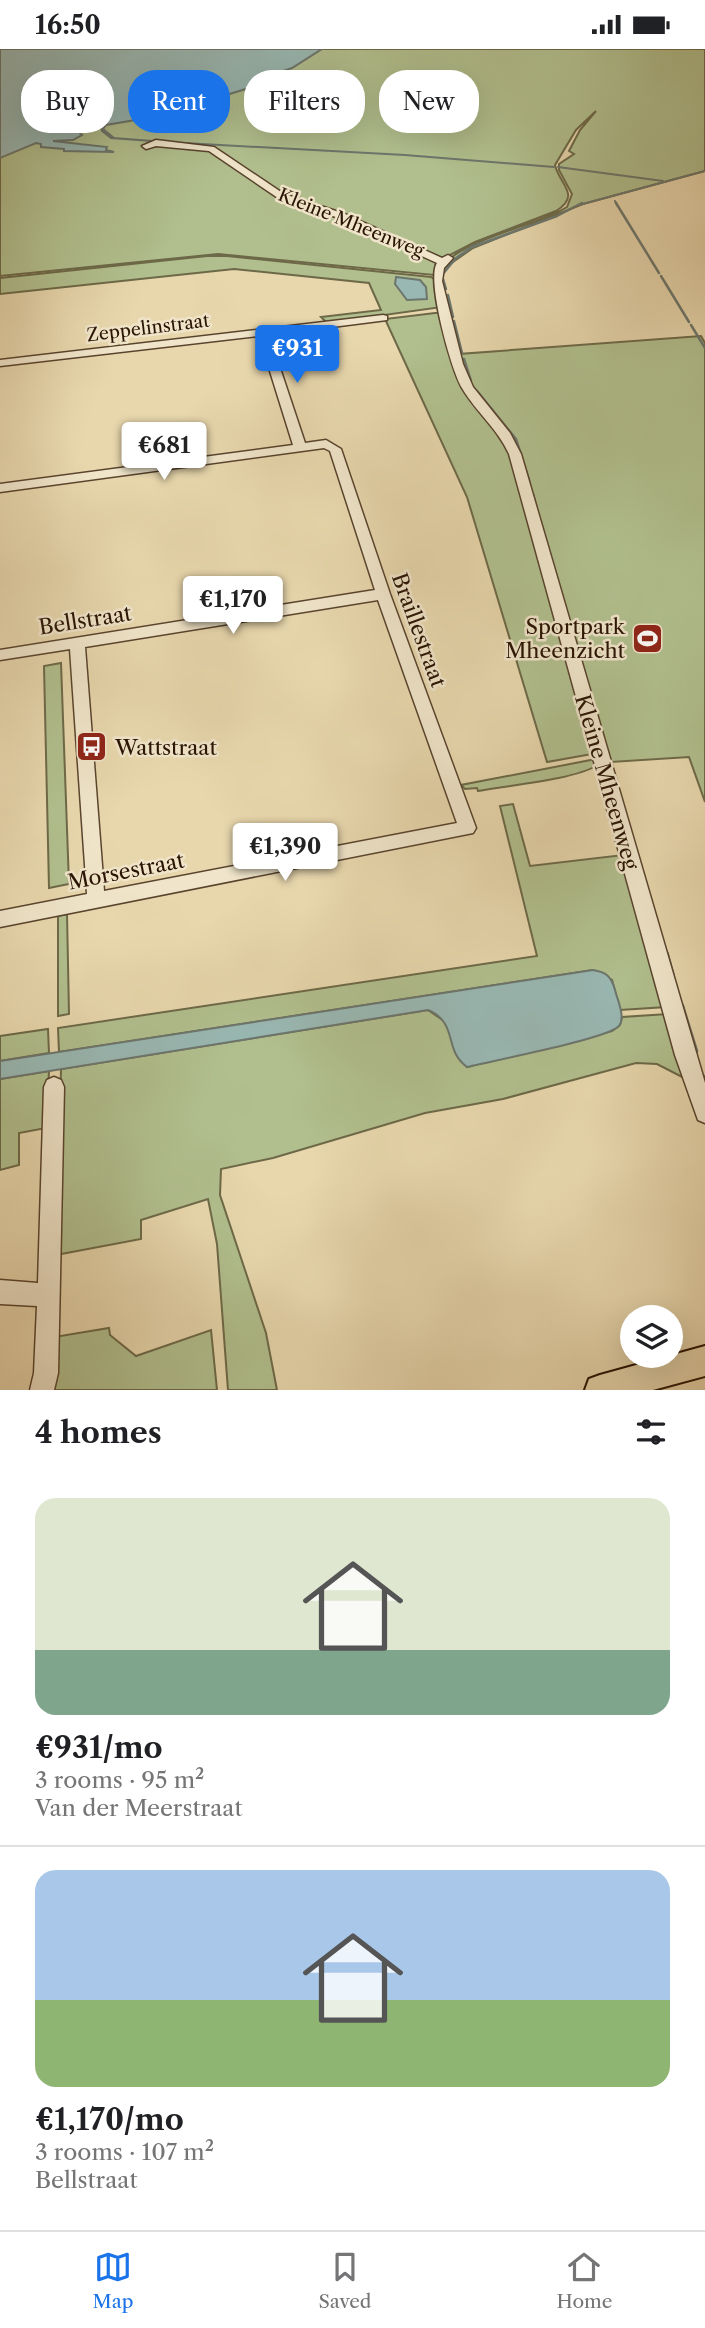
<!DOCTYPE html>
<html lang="en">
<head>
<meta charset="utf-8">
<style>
  :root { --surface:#fff; --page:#f6f6f6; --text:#202124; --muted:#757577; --line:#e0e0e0; --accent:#1a73e8 }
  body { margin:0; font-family:"Libre Caslon Text",serif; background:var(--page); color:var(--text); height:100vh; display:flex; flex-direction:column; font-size:26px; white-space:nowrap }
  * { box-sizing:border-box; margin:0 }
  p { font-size:23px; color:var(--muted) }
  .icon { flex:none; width:38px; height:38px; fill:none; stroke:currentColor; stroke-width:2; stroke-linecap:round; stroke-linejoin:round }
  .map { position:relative; height:1341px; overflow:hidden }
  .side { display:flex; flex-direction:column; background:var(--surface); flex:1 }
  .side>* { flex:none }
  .guide { position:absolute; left:21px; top:21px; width:663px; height:63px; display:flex; gap:14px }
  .fabs { position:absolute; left:620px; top:1256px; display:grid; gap:14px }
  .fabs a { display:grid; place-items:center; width:63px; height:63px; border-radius:50%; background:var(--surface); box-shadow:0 7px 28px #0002; font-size:35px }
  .price { position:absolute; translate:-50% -60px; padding:0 16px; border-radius:7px; background:#fff; color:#222; font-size:23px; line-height:46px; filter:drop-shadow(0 2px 4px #0008) }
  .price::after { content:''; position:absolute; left:50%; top:42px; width:21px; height:16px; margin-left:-10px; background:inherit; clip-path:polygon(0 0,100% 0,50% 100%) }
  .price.on { background:var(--accent); color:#fff }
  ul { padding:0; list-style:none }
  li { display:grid; align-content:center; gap:14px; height:371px; padding:0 35px }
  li+li { border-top:2px solid var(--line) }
  li span { display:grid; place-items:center; height:217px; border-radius:21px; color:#555 }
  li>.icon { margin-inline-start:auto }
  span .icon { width:126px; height:126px; fill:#fffc; stroke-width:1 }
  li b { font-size:30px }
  h2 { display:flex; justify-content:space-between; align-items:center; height:84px; padding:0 35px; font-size:30px }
  .pill { padding:0 24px; border-radius:28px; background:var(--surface); box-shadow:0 7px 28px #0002; font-size:24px; line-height:63px }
  .pill.on { background:var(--accent); color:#fff }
  .status { display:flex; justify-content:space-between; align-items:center; height:49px; padding:0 35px; background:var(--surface); direction:ltr }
  .status svg { height:19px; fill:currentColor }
  .menu { display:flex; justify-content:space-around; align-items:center; height:98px; border-top:2px solid var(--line); background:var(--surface); font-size:19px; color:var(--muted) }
  .menu a { display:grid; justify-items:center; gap:4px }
  .menu .on { color:var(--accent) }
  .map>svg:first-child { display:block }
  .green { fill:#b1bf8e; stroke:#6d6948; stroke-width:2 }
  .water { fill:#99b8b3; stroke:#6c766d; stroke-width:2 }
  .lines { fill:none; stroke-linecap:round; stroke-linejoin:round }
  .stream-far3 { stroke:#6c766d; stroke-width:2 }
  .stream-far2 { stroke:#6c766d; stroke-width:2.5 }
  .stream-far1 { stroke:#6c766d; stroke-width:3.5 }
  .stream { stroke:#6c766d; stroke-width:4.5 }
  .minor-casing { stroke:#59442e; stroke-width:3 }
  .major-casing { stroke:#291303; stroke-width:4 }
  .minor { fill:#f0e5ca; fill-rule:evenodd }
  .major { fill:#e8d7ad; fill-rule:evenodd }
  .labels { text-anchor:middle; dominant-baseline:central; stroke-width:5; stroke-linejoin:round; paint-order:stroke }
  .far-street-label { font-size:18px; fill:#291303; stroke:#f0e5ca }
  .street-label { font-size:21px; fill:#291303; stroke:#f0e5ca }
  .poi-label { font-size:21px; fill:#291303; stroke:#f0e5ca; text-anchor:end }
</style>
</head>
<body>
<div class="status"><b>16:50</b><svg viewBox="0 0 49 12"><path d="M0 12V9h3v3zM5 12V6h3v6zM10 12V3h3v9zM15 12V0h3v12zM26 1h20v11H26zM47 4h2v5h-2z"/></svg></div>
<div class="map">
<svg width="705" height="1341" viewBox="0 0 705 1341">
  <rect width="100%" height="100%" fill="#e8d7ad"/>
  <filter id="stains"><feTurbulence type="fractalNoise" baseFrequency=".00286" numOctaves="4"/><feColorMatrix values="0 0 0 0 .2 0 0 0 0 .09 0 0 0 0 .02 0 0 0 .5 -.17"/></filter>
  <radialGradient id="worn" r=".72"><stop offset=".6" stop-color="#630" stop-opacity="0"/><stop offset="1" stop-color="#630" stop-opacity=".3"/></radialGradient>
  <!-- green -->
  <g class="green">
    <path d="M0 0H705V122L583 155 473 199 440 222C452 192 538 177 567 158L572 145 559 121V115L574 105 569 102 580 81 596 62 576 81 555 116C559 135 582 146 556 162L475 193 444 209 418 200 342 165 278 145 213 100 160 94 211 101 274 146 341 167 432 208 436 212 434 226 218 205 0 227Z"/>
    <path d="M207 207H227L431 228 435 230 442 258 327 274 321 268 381 261 369 234 234 220 0 245V229Z"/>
    <path d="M435 264H440L461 331 507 394 592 705 547 713 467 448 385 270Z"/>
    <path d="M701 287 705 294V753L689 708 611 713 519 405 470 337 459 305Z"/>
    <path d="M61 614 69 835 49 839 44 617Z"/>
    <path d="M596 710 598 716C573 731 509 736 478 742L477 739 465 740 461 736Z"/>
    <path d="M513 755 530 817 623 806 666 958 620 961 612 931 593 921 59 1003 58 979 537 907 500 757Z"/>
    <path d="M67 865 69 965 58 967V867Z"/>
    <path d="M428 961 444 972 467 1018 612 982 620 976 622 968 668 965 688 1031 657 1015 636 1014 503 1050 425 1064 273 1109 221 1120 220 1146 266 1284 277 1341H228L217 1195 208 1150 141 1171V1190L56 1206 61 1020Z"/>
    <path d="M48 980 49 1004 0 1012V987Z"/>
    <path d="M49 1022 46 1079 19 1084V1116L0 1121V1030Z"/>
    <path d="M109 1279 110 1286 136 1307 211 1281 217 1341H48L54 1288Z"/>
  </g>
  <!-- water -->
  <g class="water">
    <path d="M0 0H322L292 19 263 29 252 38 159 67 106 76 103 80 114 89 179 94 111 89 102 82 101 76 79 79 78 82 82 86 73 91 53 92 107 98 106 101 114 103 64 102V100L41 98V95L36 94 0 109Z"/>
    <path d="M396 228 420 231 426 238 427 250 407 251 395 235Z"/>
    <path d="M593 921C606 923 611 927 615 941 617 950 626 968 619 977 607 990 491 1012 467 1018 443 1001 459 974 428 961L0 1030V1012Z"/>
  </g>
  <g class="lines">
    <!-- stream-far3 -->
    <g class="stream-far3">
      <path d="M184 94 405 106 554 118"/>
      <path d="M558 118 663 132"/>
      <path d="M615 152 617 156"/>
      <path d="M579 156 705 122"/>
    </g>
    <!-- stream-far2 -->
    <g class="stream-far2">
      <path d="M616 154 659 224"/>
      <path d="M442 226 456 209 472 198 557 167 582 154"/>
      <path d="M661 227 689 273"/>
      <path d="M443 230 446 240"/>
      <path d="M448 246 453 268"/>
      <path d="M454 272 462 304"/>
      <path d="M691 276 705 299"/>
      <path d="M464 310 471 332"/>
      <path d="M477 342 516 390 529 431"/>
      <path d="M533 445 537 461"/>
    </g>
    <!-- stream-far1 -->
    <path class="stream-far1" d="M667 904 673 926"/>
    <!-- stream -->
    <g class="stream">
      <path d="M682 957 696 1002"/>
      <path d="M704 1028 705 1031"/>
    </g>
    <defs>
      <g id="minor">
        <path d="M156 91 214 98 284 145 345 165 442 209 448 206 453 209 444 219 442 232 463 315 473 338 510 384 521 405 705 1034V1074L698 1071 675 1006 509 405C498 380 476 363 462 339 451 321 426 230 437 214L339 169 278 149 209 102 156 97 146 100 142 97Z"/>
        <path d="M383 266 387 267V271L269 286 305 394 326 391 341 400 390 545 476 779 473 784 0 878V862L87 845 70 600 0 611V601L375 541 330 402 324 399 0 443V435L293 396 259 287 0 317V311ZM378 551 457 774 104 842 85 598Z"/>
        <path d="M54 1028 61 1031 64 1038 58 1324 54 1341H30L34 1324 37 1257 0 1255V1231L38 1234 44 1038 47 1031Z"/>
      </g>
      <path id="major" d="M705 1297V1327L653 1341H585L589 1330 600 1326Z"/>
    </defs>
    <!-- minor casing -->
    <use href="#minor" class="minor-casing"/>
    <!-- major casing -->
    <use href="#major" class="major-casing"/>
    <!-- minor -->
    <use href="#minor" class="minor"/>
    <!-- major -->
    <use href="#major" class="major"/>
  </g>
  <!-- icons -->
  <defs>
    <symbol id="stadium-square" viewBox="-11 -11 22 22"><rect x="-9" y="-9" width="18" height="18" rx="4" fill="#8f2418" stroke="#f0e5ca"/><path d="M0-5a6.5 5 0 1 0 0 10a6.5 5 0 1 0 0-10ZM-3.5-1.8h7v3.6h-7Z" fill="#fff"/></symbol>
    <symbol id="bus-square" viewBox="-11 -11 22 22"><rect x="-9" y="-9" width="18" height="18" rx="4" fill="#8f2418" stroke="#f0e5ca"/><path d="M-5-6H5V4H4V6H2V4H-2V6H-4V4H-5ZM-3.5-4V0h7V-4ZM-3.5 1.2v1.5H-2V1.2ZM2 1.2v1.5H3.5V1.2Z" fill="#fff"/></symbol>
  </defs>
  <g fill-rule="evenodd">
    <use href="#stadium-square" x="630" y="572" width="35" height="35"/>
    <use href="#bus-square" x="74" y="680" width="35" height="35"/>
  </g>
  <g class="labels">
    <!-- far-street labels -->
    <g class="far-street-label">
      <text transform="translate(351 174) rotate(22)">Kleine Mheenweg</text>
      <text transform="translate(148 279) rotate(-7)">Zeppelinstraat</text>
    </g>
    <!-- street labels -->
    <g class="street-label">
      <text transform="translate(85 571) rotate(-9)">Bellstraat</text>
      <text transform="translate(419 581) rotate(70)">Braillestraat</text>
      <text transform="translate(607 733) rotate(74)">Kleine Mheenweg</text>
      <text transform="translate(126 822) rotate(-11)">Morsestraat</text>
    </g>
    <!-- poi labels -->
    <g class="poi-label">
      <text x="625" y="577">Sportpark<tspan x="625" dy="24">Mheenzicht</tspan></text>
      <text x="115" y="698" text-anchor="start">Wattstraat</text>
    </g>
  </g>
  <rect width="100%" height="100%" filter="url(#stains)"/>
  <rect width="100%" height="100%" fill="url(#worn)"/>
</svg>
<div class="fabs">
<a><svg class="icon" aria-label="layers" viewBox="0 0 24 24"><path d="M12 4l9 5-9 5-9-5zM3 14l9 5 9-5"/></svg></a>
</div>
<b class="price on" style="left:297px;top:336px">€931</b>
<b class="price" style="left:164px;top:433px">€681</b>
<b class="price" style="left:233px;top:587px">€1,170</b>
<b class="price" style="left:285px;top:834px">€1,390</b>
<div class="guide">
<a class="pill">Buy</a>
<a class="pill on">Rent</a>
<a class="pill">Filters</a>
<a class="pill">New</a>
</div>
</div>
<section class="side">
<h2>4 homes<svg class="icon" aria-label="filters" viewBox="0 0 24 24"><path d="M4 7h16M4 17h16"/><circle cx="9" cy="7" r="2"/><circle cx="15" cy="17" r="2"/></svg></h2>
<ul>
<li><span style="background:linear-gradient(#dfe7d0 70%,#7fa58c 0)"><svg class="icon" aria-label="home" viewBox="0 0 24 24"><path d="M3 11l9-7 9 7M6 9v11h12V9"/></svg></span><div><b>€931/mo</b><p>3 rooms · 95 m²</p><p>Van der Meerstraat</p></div></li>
<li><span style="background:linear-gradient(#a9c7e8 60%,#8fb573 0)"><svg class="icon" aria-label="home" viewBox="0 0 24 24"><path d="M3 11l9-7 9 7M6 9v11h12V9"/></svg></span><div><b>€1,170/mo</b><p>3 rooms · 107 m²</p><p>Bellstraat</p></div></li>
</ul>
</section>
<nav class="menu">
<a class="on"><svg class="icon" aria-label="map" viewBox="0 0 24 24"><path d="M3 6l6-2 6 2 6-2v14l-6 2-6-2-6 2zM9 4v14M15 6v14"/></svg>Map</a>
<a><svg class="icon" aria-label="saved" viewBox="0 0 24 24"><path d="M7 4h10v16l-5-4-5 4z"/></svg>Saved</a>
<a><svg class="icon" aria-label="home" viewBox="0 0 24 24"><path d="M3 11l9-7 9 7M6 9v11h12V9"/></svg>Home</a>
</nav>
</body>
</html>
